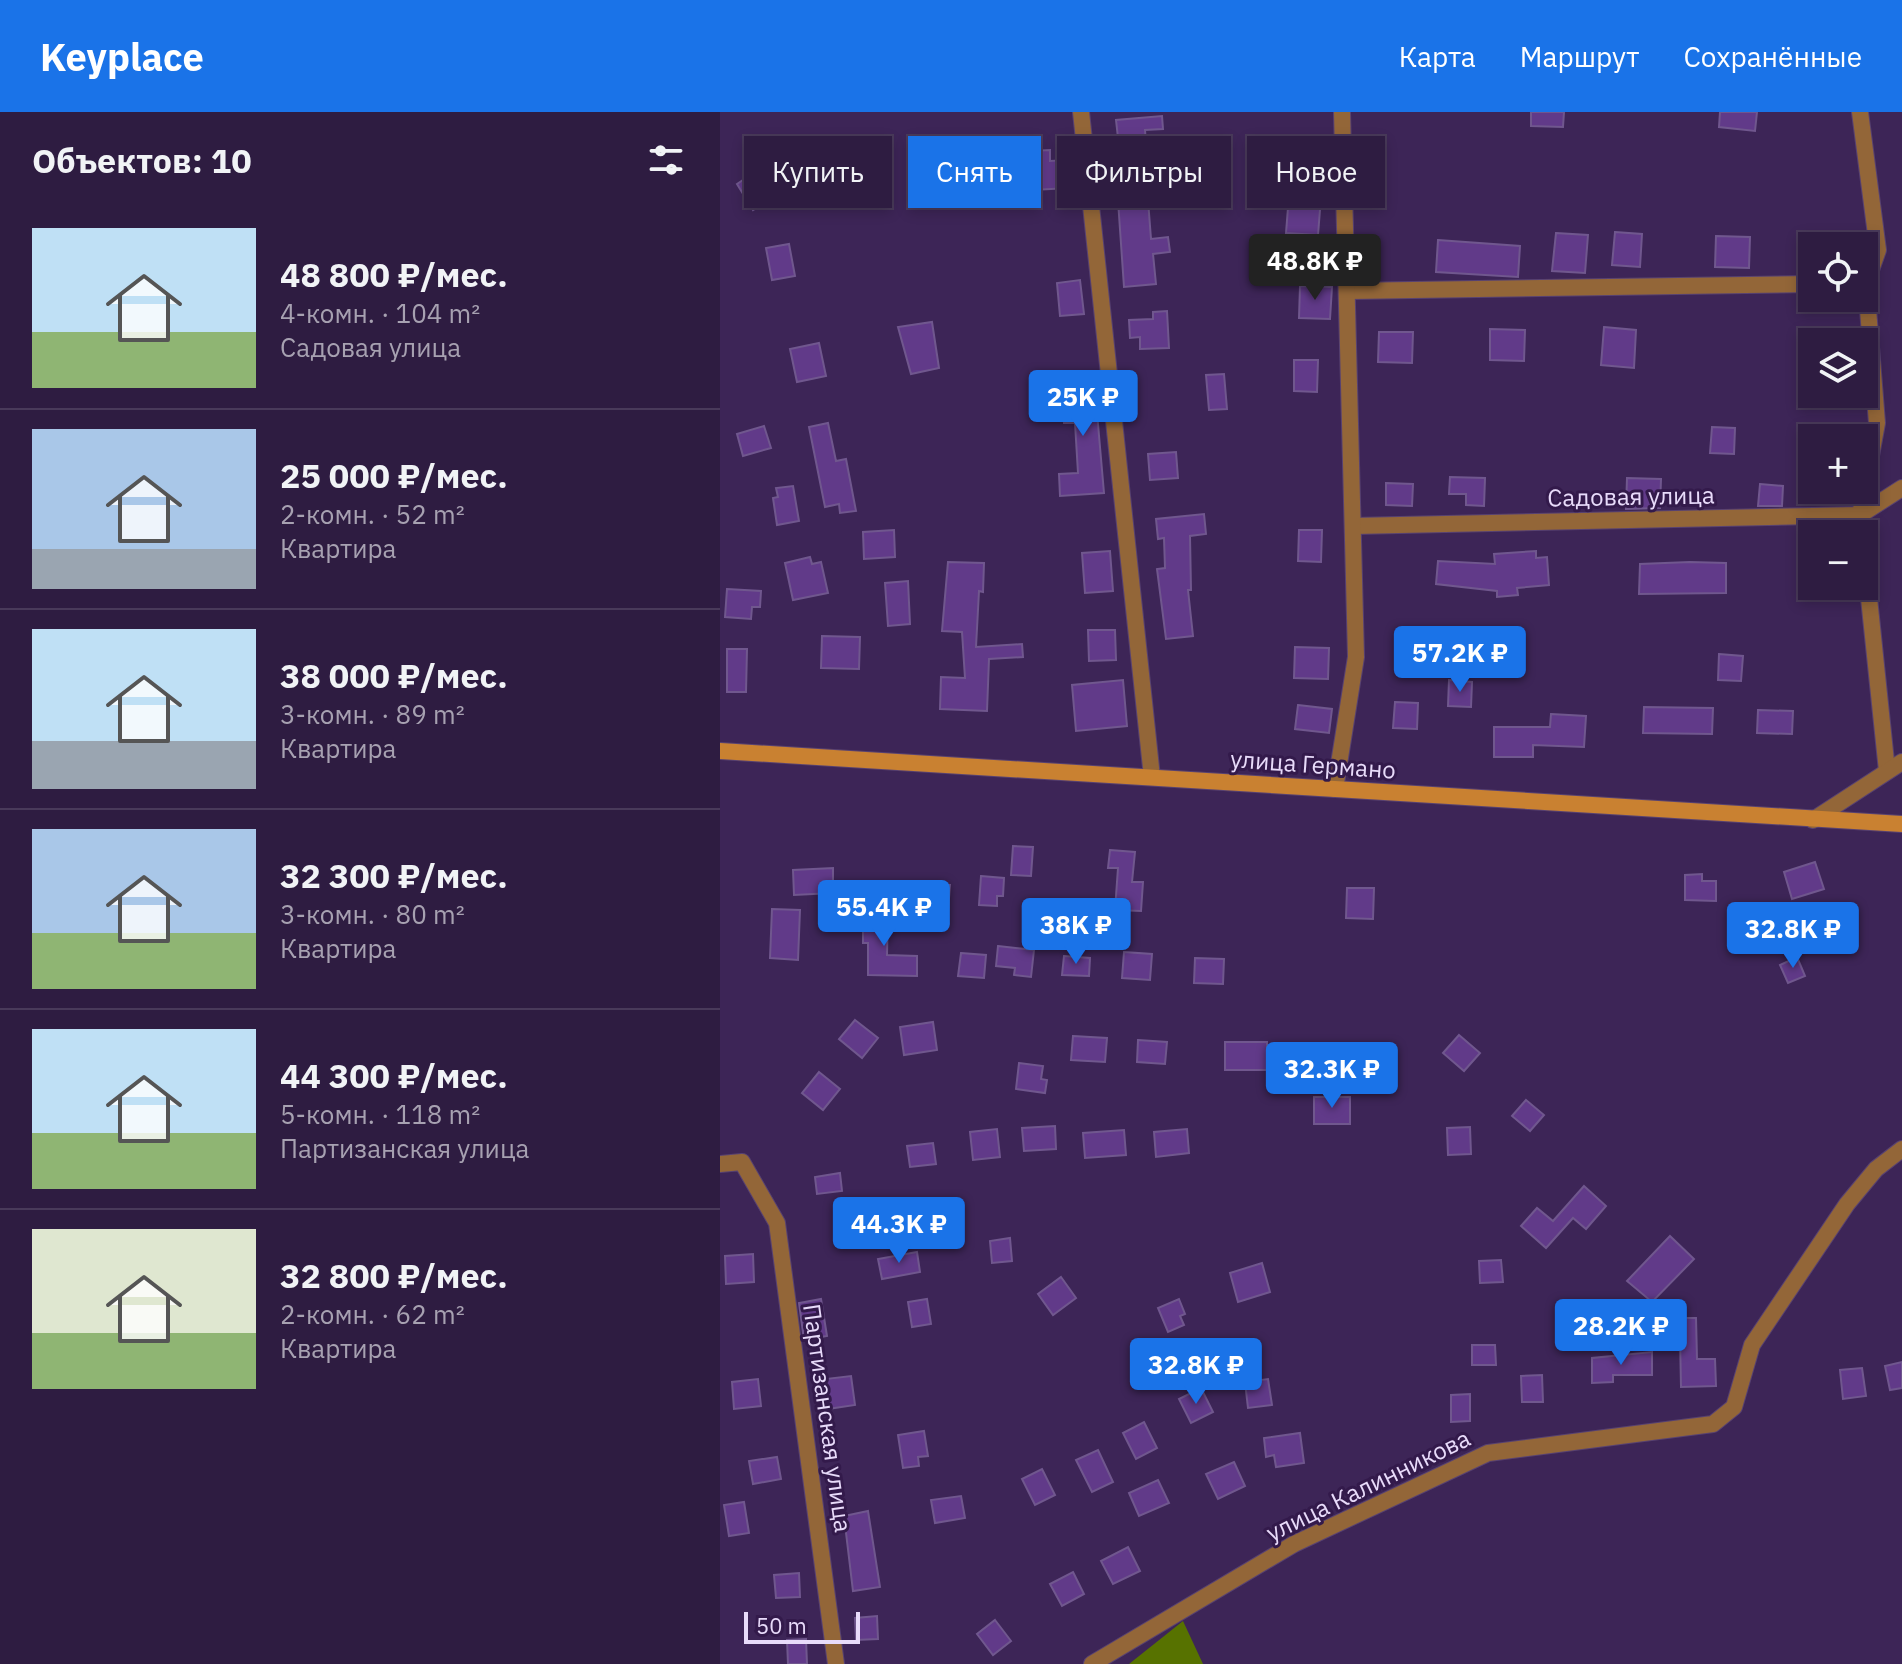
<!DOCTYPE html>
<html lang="ru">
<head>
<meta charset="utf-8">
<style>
  :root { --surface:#2e1c41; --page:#362548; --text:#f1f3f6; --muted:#a7a1b1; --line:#493a5a; --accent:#1a73e8 }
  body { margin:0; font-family:"IBM Plex Sans",sans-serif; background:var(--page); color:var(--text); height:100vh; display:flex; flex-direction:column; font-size:30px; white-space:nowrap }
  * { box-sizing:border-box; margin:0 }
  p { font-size:26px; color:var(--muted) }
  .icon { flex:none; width:44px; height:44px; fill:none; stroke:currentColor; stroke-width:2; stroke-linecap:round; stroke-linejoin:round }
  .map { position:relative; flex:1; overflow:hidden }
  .drawer { display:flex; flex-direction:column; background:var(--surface); width:720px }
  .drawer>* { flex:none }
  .top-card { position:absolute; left:24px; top:24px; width:760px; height:72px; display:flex; gap:16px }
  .tools { position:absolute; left:1078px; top:120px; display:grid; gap:16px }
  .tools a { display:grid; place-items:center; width:80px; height:80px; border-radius:0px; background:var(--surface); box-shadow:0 4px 12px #0003,0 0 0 2px var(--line); font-size:40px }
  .scale { position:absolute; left:24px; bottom:20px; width:116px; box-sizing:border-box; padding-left:8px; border:4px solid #e8dbfa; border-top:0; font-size:22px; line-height:28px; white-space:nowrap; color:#e8dbfa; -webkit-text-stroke:6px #331a4b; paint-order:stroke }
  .price { position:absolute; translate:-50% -68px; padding:0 18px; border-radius:8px; background:var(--accent); color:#fff; font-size:26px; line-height:52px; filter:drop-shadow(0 2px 4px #0008) }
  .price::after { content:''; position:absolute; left:50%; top:48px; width:24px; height:18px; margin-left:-12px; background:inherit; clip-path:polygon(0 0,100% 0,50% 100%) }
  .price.current { background:#222; color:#fff }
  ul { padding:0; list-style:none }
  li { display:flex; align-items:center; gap:24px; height:200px; padding:0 32px }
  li+li { border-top:2px solid var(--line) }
  li span { display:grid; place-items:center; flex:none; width:224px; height:160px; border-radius:0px; color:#555 }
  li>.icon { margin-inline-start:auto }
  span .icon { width:96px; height:96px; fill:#fffc; stroke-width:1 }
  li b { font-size:34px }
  h2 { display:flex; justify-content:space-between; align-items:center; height:96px; padding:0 32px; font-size:34px }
  .pill { padding:0 28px; border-radius:0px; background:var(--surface); box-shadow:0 4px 12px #0003,0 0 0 2px var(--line); font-size:28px; line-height:72px }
  .pill.current { background:var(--accent); color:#fff }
  header { display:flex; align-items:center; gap:48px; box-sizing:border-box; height:112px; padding:0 40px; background:var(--accent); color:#fff }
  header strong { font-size:38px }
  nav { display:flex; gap:44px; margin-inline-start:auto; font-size:28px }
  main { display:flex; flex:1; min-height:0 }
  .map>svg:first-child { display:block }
  .forest { fill:#577200 }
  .building { fill:#613a89; stroke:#70578e; stroke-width:2 }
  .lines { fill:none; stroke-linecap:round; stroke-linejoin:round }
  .minor-casing { stroke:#584271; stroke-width:18 }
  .secondary-casing { stroke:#584271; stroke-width:18 }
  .minor { stroke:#936638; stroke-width:16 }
  .secondary { stroke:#c98131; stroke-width:16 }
  .labels { text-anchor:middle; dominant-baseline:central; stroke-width:6; stroke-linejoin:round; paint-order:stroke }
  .street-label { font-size:24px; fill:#e8dbfa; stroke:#331a4b }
</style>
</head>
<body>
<header>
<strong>Keyplace</strong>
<nav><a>Карта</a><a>Маршрут</a><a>Сохранённые</a></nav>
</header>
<main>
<section class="drawer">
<h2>Объектов: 10<svg class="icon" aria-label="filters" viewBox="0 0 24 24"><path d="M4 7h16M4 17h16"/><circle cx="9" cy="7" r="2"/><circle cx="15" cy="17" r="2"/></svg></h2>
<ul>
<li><span style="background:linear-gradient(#bfe0f5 65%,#8fb573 0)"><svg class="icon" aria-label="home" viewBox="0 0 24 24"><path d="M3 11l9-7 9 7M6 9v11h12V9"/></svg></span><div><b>48 800 ₽/мес.</b><p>4-комн. · 104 m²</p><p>Садовая улица</p></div></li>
<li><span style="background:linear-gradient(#a9c7e8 75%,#9aa5b1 0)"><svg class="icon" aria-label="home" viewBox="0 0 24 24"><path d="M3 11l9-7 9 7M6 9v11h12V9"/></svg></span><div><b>25 000 ₽/мес.</b><p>2-комн. · 52 m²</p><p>Квартира</p></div></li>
<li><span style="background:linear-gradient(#bfe0f5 70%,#9aa5b1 0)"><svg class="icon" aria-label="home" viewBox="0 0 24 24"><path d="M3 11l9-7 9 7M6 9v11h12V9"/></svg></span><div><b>38 000 ₽/мес.</b><p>3-комн. · 89 m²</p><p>Квартира</p></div></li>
<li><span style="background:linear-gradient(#a9c7e8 65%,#8fb573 0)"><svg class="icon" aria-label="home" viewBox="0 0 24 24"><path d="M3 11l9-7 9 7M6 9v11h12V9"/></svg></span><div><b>32 300 ₽/мес.</b><p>3-комн. · 80 m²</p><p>Квартира</p></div></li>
<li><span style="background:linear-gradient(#bfe0f5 65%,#8fb573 0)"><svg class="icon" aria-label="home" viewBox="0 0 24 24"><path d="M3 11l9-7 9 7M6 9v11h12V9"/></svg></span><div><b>44 300 ₽/мес.</b><p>5-комн. · 118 m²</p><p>Партизанская улица</p></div></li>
<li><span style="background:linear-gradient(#dfe7d0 65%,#8fb573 0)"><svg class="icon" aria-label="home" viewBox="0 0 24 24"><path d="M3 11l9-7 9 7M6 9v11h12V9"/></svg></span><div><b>32 800 ₽/мес.</b><p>2-комн. · 62 m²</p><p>Квартира</p></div></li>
</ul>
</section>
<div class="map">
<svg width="1182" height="1552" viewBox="0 0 1182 1552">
  <rect width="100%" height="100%" fill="#3d2557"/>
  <!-- forest -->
  <path class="forest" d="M463 1509 483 1552H409Z"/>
  <!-- building -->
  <g class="building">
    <path d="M811 0H844L843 15 811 14Z"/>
    <path d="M1000 0H1037L1035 19 999 15Z"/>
    <path d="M442 4 443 17 425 18 429 72 448 71 449 86 428 88 431 127 448 125 450 140 433 142 436 172 404 175 397 74H400L398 43 389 44 388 27 398 26 396 8Z"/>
    <path d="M330 38V49L347 48 349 76 313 78 311 39Z"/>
    <path d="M41 56 58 82 33 98 17 72Z"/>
    <path d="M569 83 601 85 598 123 566 121Z"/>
    <path d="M895 120 922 122 920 155 892 153Z"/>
    <path d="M836 121 868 123 865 161 832 159Z"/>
    <path d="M996 124 1030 125 1029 156 995 155Z"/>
    <path d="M718 128 800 134 798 165 716 160Z"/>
    <path d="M69 132 75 164 52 168 46 136Z"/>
    <path d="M360 168 364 202 340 204 337 171Z"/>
    <path d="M580 174 612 175 610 207 579 206Z"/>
    <path d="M447 199 449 236 420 237V225L410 226 409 208 433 207V200Z"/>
    <path d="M212 210 219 256 191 262 178 215Z"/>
    <path d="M884 215 916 218 914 256 881 253Z"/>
    <path d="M770 217 805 218 804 249 770 248Z"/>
    <path d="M659 220H693L692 251 658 250Z"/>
    <path d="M99 231 106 264 77 270 70 237Z"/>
    <path d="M574 248H598L597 280 574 279Z"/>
    <path d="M504 262 507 297 489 298 486 263Z"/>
    <path d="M374 266 384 381 340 384 339 362 358 361 355 311H344L341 268Z"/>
    <path d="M108 311 116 349 126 347 136 399 120 401 119 392 105 395 89 315Z"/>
    <path d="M44 314 51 336 23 344 17 322Z"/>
    <path d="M992 315 1015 316 1014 342 990 341Z"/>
    <path d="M456 340 458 366 430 368 428 342Z"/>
    <path d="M730 365 765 366 764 394 746 393V382H729Z"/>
    <path d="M907 366 941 367 940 396 906 397Z"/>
    <path d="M666 371 693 372 692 394 666 393Z"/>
    <path d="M1040 372 1063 374 1062 394H1038Z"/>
    <path d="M73 374 79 409 57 413 53 386 58 385 56 376Z"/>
    <path d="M484 402 486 422 470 424 471 478H468L473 524 446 527 437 457 445 456 444 426 438 427 436 407Z"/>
    <path d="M174 418 175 445 144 447 143 420Z"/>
    <path d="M579 418H602L601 450 578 449Z"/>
    <path d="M390 439 393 479 365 481 362 441Z"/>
    <path d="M816 439V446L827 445 829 473 797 476 798 483 777 485V479L716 472 718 449 775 452 774 442Z"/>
    <path d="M90 445 92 452 101 450 108 481 73 488 65 451Z"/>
    <path d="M228 450 264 451 263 480 259 479 256 535 302 532 303 545 269 547 267 599 220 597 221 565 245 566 242 520 222 519Z"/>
    <path d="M970 450 1006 451V481L919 482 920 452Z"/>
    <path d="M188 469 190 512 168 514 165 471Z"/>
    <path d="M7 477 41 479 40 495H32L31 507 5 505Z"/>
    <path d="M368 518H395L396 548 369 549Z"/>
    <path d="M102 524 140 525 139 557 101 556Z"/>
    <path d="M575 535 609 536 608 567 574 566Z"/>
    <path d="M7 537H27L26 580H7Z"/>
    <path d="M999 542 1023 544 1021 569 998 568Z"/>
    <path d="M403 568 407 614 356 619 352 573Z"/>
    <path d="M729 568 752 570 751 595 728 594Z"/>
    <path d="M675 590 698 591 697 617 673 616Z"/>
    <path d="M578 593 612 597 609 621 575 617Z"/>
    <path d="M924 595 993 596 992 622 923 621Z"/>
    <path d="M1038 598 1073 599 1072 622 1037 621Z"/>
    <path d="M831 602 866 604 864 635 813 633V645H774V615H830Z"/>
    <path d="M293 734 313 735 311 764 291 763Z"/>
    <path d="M390 738 415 740 412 770H423L421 799 395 798 398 756H388Z"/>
    <path d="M1095 750 1104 777 1072 787 1064 760Z"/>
    <path d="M113 756V781L74 783 73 758Z"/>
    <path d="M982 762V769H996V789L965 788V763Z"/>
    <path d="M261 764 284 766 283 784H277V794L259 793Z"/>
    <path d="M203 771 230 773 228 800 201 798Z"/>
    <path d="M627 776H654L653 807 626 806Z"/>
    <path d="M52 797 80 798 78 848 50 846Z"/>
    <path d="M143 799H168L167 843 197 844V864L148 863V831H143Z"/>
    <path d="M278 834 314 838 311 865 294 863 295 856 276 854Z"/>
    <path d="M404 840 432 842 430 868 402 866Z"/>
    <path d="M241 841 266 843 264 866 238 864Z"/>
    <path d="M344 844 370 846 369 864 342 863Z"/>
    <path d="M1077 845 1085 864 1068 871 1060 853Z"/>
    <path d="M475 846 504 847 503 872 474 871Z"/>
    <path d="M135 908 158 926 142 946 119 927Z"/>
    <path d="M213 910 217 938 184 943 180 915Z"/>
    <path d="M739 923 760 941 744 959 723 941Z"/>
    <path d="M353 924 387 926 385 950 351 948Z"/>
    <path d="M418 928 447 930 445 952 417 950Z"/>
    <rect x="505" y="930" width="42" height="28"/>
    <path d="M299 951 323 954 321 967 327 968 325 981 296 977Z"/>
    <path d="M99 960 120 977 103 998 82 981Z"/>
    <rect x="594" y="985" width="36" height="27"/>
    <path d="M806 988 824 1003 810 1019 792 1004Z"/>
    <path d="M335 1014 336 1037 304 1039 302 1016Z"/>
    <path d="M750 1015 751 1042 728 1043 727 1016Z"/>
    <path d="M277 1017 280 1045 253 1048 250 1020Z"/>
    <path d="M467 1017 469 1041 436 1045 434 1020Z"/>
    <path d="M404 1018 406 1043 365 1046 363 1021Z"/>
    <path d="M213 1031 216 1052 190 1055 187 1034Z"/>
    <path d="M120 1061 122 1079 97 1082 95 1065Z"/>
    <path d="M864 1074 886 1094 866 1117 853 1106 826 1136 801 1114 817 1096 833 1109Z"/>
    <path d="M950 1124 974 1147 932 1190 907 1169Z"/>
    <path d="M290 1126 292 1149 272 1151 270 1129Z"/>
    <path d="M197 1140 200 1160 162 1167 158 1147Z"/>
    <path d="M33 1142 34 1170 6 1172 5 1144Z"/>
    <path d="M781 1148 783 1170 760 1171 759 1149Z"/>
    <path d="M542 1151 550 1180 518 1190 510 1161Z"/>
    <path d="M341 1165 356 1186 333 1203 318 1182Z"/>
    <path d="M101 1187 107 1224 84 1228 79 1191Z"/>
    <path d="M207 1187 211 1212 192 1215 188 1190Z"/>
    <path d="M459 1187 465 1202 460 1204 464 1213 448 1220 438 1196Z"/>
    <path d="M949 1206H976L977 1247H995L996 1274 961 1275 960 1225 949 1226Z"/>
    <path d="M752 1233H775L776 1253H752Z"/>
    <path d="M932 1240V1263H893V1270L872 1271V1246Z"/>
    <path d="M1182 1250V1276L1170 1278 1165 1254Z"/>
    <path d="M1142 1256 1146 1284 1123 1287 1120 1258Z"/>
    <path d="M822 1263 823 1290H802L801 1264Z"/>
    <path d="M131 1264 135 1293 101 1298 97 1268Z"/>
    <path d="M38 1267 41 1294 14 1297 12 1270Z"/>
    <path d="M548 1267 552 1293 528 1296 525 1270Z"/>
    <path d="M481 1276 493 1300 471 1311 459 1287Z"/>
    <path d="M750 1282V1309L731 1310V1283Z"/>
    <path d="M424 1310 437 1336 416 1347 403 1321Z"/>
    <path d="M204 1319 208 1344 198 1345 199 1354 183 1356 178 1323Z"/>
    <path d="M580 1321 584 1351 556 1355 554 1343 546 1345 544 1326Z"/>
    <path d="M378 1338 393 1370 372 1380 356 1348Z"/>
    <path d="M57 1345 61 1367 33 1372 29 1349Z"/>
    <path d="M514 1350 525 1374 498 1387 486 1362Z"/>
    <path d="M322 1357 335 1383 315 1393 302 1367Z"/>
    <path d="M438 1368 449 1391 419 1404 409 1381Z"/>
    <path d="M241 1384 245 1406 215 1411 211 1388Z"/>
    <path d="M24 1390 29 1421 9 1424 4 1393Z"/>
    <path d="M148 1399 160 1475 133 1479 124 1404Z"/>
    <path d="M408 1435 420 1459 393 1472 381 1449Z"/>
    <path d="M353 1460 364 1482 342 1494 330 1472Z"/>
    <path d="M79 1461 80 1485 56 1486 54 1463Z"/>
    <path d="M157 1504 158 1527 136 1528 135 1506Z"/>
    <path d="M275 1508 291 1529 273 1543 257 1522Z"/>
    <path d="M86 1527 87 1552H68L67 1528Z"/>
  </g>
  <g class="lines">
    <defs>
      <g id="minor">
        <path d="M361 0 432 665"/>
        <path d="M1140 0 1158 138 1146 172 1157 311 1140 403 1142 422"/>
        <path d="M628 179 1092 172"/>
        <path d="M633 414 1140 403 1182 376"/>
        <path d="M1144 438 1167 659"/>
        <path d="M615 677 636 545 622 0"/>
        <path d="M1093 708 1182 650"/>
        <path d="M0 1052 22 1050 57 1111 116 1552"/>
        <path d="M372 1552 574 1432 768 1341 993 1312 1014 1295 1032 1233 1127 1092 1156 1057 1182 1037"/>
      </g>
      <path id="secondary" d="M0 639 1182 712"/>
    </defs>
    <!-- minor casing -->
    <use href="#minor" class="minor-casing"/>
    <!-- secondary casing -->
    <use href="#secondary" class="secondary-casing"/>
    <!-- minor -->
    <use href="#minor" class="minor"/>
    <!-- secondary -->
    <use href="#secondary" class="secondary"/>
  </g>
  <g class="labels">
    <!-- street labels -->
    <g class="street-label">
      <text transform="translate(911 384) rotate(-1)">Садовая улица</text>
      <text transform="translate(593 652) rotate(4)">улица Германо</text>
      <text transform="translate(108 1306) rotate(82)">Партизанская улица</text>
      <text transform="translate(648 1373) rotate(-26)">улица Калинникова</text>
    </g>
  </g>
</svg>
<div class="tools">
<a><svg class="icon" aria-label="locate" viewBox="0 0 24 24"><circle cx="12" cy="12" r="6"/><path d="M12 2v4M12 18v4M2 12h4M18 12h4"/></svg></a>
<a><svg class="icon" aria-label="layers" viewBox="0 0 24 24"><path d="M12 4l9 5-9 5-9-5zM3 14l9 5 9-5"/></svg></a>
<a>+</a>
<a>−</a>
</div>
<div class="scale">50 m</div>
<b class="price current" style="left:595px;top:190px">48.8K ₽</b>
<b class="price" style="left:363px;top:326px">25K ₽</b>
<b class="price" style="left:740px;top:582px">57.2K ₽</b>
<b class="price" style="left:164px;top:836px">55.4K ₽</b>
<b class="price" style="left:356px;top:854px">38K ₽</b>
<b class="price" style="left:1073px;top:858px">32.8K ₽</b>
<b class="price" style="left:612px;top:998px">32.3K ₽</b>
<b class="price" style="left:179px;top:1153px">44.3K ₽</b>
<b class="price" style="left:901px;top:1255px">28.2K ₽</b>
<b class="price" style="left:476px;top:1294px">32.8K ₽</b>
<div class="top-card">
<a class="pill">Купить</a>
<a class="pill current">Снять</a>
<a class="pill">Фильтры</a>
<a class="pill">Новое</a>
</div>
</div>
</main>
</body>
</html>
